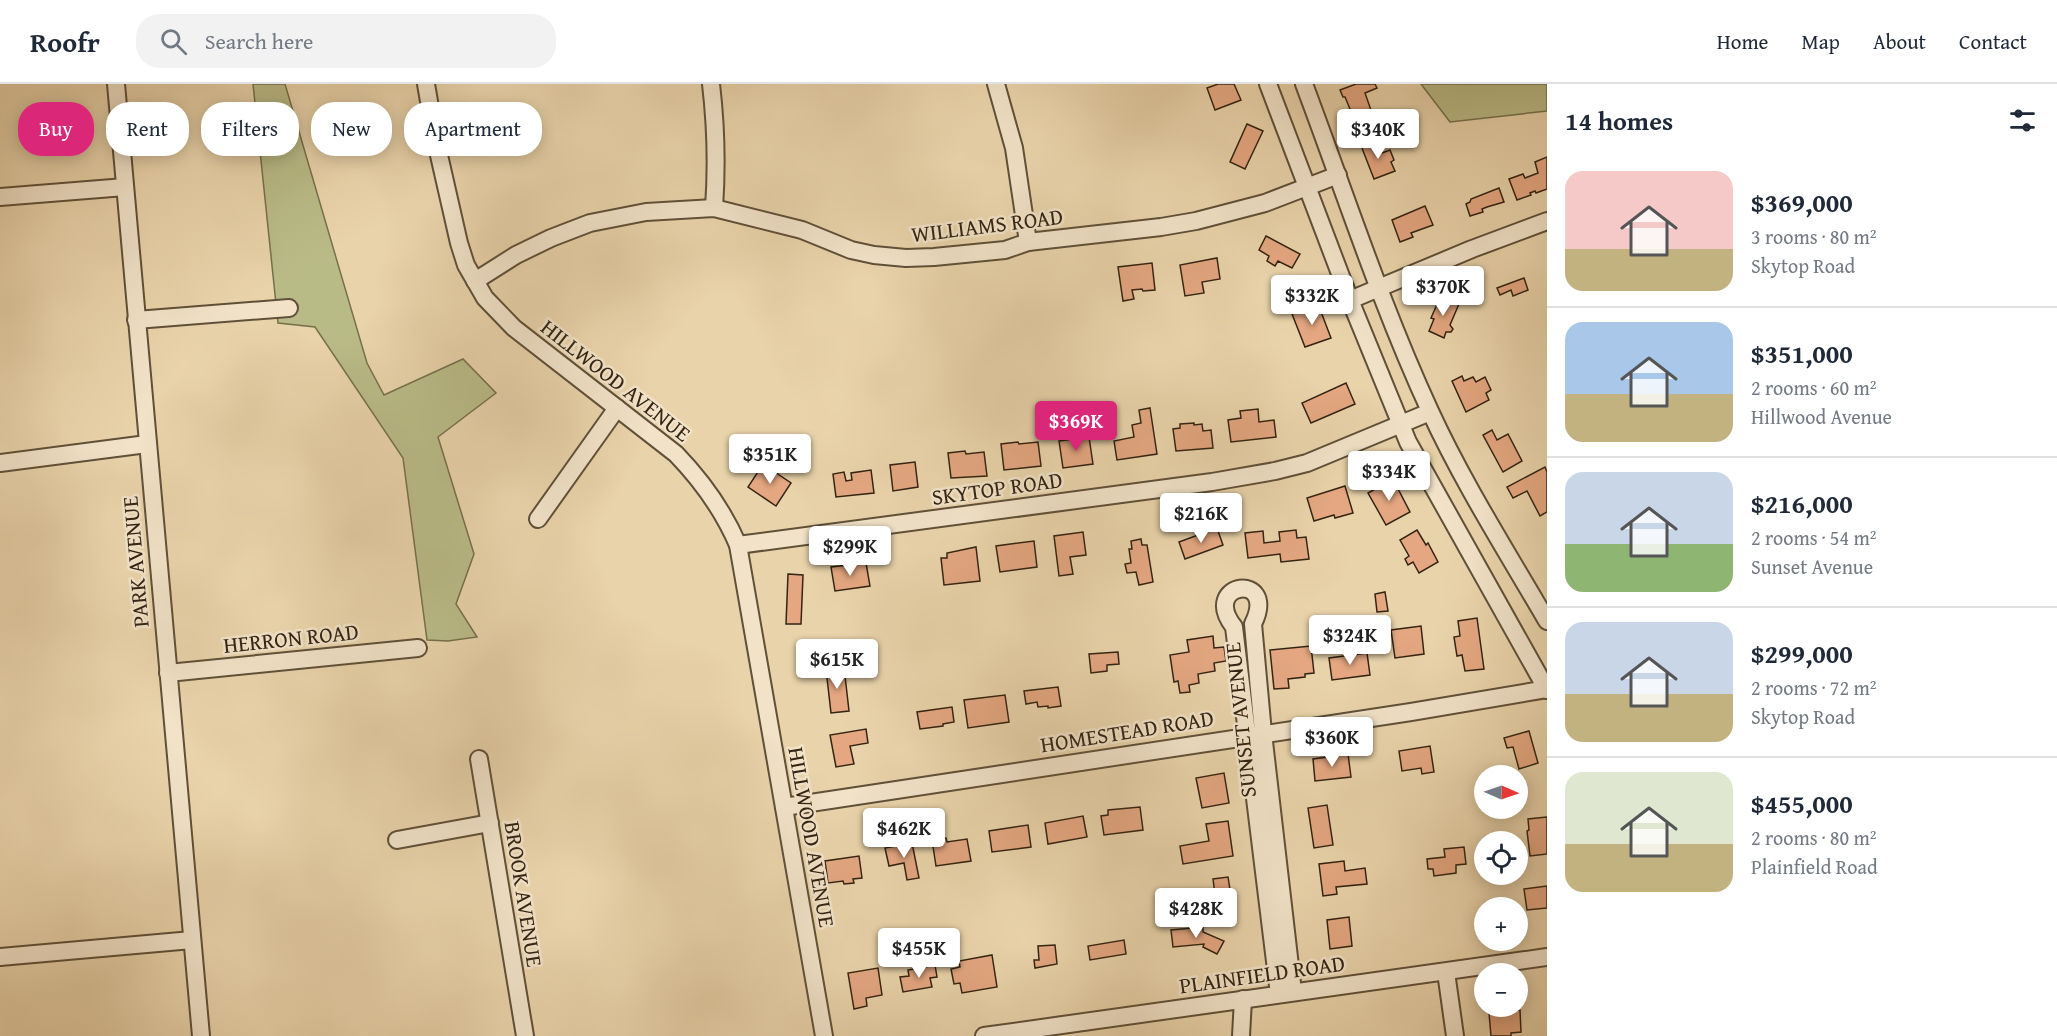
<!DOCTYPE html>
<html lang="en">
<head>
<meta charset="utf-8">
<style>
  :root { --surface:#fff; --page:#f2f2f3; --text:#1f2937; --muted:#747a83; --line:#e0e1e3; --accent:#db2777 }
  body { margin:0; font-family:"Gentium Book Plus",serif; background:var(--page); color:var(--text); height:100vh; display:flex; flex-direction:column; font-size:22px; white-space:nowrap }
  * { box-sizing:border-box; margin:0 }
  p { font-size:20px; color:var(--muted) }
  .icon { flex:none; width:33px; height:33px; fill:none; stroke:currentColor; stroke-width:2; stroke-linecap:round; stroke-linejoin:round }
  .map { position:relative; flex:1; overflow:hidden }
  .details { display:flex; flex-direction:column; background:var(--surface); width:510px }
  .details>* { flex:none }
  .banner { position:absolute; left:18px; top:18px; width:570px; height:54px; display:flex; gap:12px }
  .needle { width:39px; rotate:92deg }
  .fabs { position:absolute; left:1474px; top:681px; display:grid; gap:12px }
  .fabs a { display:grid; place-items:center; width:54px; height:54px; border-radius:50%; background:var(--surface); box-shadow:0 3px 15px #0003; font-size:30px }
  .price { position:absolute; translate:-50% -51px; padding:0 14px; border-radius:6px; background:#fff; color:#222; font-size:20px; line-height:39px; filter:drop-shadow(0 2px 3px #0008) }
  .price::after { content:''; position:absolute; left:50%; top:36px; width:18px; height:14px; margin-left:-9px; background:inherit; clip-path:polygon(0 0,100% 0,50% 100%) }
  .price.active { background:var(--accent); color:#fff }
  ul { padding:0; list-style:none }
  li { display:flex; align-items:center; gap:18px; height:150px; padding:0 18px }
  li+li { border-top:2px solid var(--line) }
  li span { display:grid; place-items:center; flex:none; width:168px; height:120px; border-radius:18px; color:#555 }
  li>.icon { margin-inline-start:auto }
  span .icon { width:72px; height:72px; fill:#fffc; stroke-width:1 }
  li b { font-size:26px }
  h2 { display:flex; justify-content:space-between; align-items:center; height:72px; padding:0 18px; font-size:26px }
  .tag { padding:0 21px; border-radius:24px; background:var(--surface); box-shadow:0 3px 15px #0003; font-size:21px; line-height:54px }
  .tag.active { background:var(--accent); color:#fff }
  header { display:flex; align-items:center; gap:36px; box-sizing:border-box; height:84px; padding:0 30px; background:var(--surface); border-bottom:2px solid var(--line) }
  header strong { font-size:28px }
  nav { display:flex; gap:33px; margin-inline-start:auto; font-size:21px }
  .search { width:420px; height:54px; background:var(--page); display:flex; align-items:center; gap:15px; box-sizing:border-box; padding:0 21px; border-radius:24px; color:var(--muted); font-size:22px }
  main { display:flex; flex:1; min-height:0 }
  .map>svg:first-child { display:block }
  .green { fill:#b9bb87; stroke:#76704d; stroke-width:1.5 }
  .building { fill:#e4a781; stroke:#332413; stroke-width:1.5 }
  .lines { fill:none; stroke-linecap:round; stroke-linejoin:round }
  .minor-casing { stroke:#605039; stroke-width:20 }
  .minor { stroke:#f1e2c8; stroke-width:16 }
  .labels { text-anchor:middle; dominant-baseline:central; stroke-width:5; stroke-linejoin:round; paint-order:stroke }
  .street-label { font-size:22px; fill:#332413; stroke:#f1e2c8 }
</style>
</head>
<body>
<header>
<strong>Roofr</strong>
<div class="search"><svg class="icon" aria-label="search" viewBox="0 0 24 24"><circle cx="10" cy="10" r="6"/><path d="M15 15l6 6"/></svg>Search here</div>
<nav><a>Home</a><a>Map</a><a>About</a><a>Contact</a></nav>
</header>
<main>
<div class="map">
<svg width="1547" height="952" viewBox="0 0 1547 952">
  <rect width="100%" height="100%" fill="#e9d3aa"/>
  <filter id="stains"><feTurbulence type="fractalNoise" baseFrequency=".00333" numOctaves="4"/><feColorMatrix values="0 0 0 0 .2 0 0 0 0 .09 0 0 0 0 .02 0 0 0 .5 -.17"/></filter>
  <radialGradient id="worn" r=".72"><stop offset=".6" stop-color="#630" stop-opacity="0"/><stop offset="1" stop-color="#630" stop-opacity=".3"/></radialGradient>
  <!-- green -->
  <g class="green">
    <path d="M253 0H285L367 279 384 311 463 275 496 309 438 353 474 470 456 520 477 553 448 557 427 556 403 374 315 243 278 239Z"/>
    <path d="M1421 0H1547V27L1450 38Z"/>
  </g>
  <!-- building -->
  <g class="building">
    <path d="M1218 0H1234L1241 16 1215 26 1207 4Z"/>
    <path d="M1356 0H1375L1377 4 1365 9 1373 32 1352 40 1347 26 1350 25 1345 13H1343L1340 6Z"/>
    <path d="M1247 40 1263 47 1245 85 1230 78Z"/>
    <path d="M1368 56 1370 62 1379 59 1382 69 1390 66 1394 76 1391 78 1395 87 1374 95 1360 59Z"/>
    <path d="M1547 73V105L1536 109 1535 107 1530 109 1531 111 1517 116 1509 95 1523 90 1525 94 1538 89 1535 78Z"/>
    <path d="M1499 104 1504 118 1487 123 1482 125 1483 128 1470 132 1466 120 1470 118 1471 115Z"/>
    <path d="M1425 122 1433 141 1411 149 1413 153 1400 158 1392 136Z"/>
    <path d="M1266 152 1300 170 1292 184 1278 177 1275 182 1267 177 1269 172 1259 166Z"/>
    <path d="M1217 174 1220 195 1202 198 1204 209 1185 212 1180 181Z"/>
    <path d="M1152 179 1155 206 1143 207 1142 205 1132 206 1134 215 1123 217 1118 183Z"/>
    <path d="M1524 194 1528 206 1513 212 1511 206 1500 211 1497 204Z"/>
    <path d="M1445 214 1459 220 1450 241 1453 245 1451 248H1446L1444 254 1429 247 1434 235 1431 234 1439 216Z"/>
    <path d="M1318 220 1331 254 1305 263 1292 230Z"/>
    <path d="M1462 292 1464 297 1473 293 1476 298 1485 293 1491 306 1486 309 1489 316 1466 328 1452 297Z"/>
    <path d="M1346 299 1355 320 1311 339 1302 319Z"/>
    <path d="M1150 324 1157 370 1117 376 1114 357 1134 353 1132 341 1141 339 1139 326Z"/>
    <path d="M1258 325 1259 338 1274 336 1276 353 1231 358 1228 336 1241 334 1240 327Z"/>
    <path d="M1194 339V341L1202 340 1203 347 1211 346 1213 364 1176 367 1173 345 1180 344V340Z"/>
    <path d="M1492 346 1497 356 1508 350 1522 377 1503 388 1483 351Z"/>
    <path d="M1089 353 1093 380 1063 384 1059 357Z"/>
    <path d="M1018 358 1019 360 1038 358 1041 382 1004 386 1001 360Z"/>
    <path d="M965 367 966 370 984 368 987 392 951 394 948 369Z"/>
    <path d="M915 378 918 403 893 407 890 381Z"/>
    <path d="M763 380 791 399 776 422 748 403Z"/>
    <path d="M1545 383 1547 388V428L1540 432 1527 407 1513 414 1507 403Z"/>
    <path d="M871 386 874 409 836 413 833 390 844 388 846 397 852 396 851 389Z"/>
    <path d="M1393 395 1410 428 1386 441 1368 409Z"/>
    <path d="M1345 402 1353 429 1335 434 1334 431 1314 437 1307 414Z"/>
    <path d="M1217 444 1223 461 1185 475 1179 458Z"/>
    <path d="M1296 446 1297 454 1306 453 1309 475 1281 478 1280 470 1248 474 1245 449 1263 447 1264 459 1280 457 1279 448Z"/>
    <path d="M1417 446 1426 461 1428 459 1438 478 1419 489 1413 478 1408 481 1405 475 1409 472 1400 456Z"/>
    <path d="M1083 448 1086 471 1070 473 1073 490 1059 492 1054 452Z"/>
    <path d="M1141 455 1142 461H1147L1153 498 1139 501 1136 488 1127 489 1125 480 1131 479 1129 465H1132L1131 457Z"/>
    <path d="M1034 457 1037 483 1000 488 996 462Z"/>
    <path d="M976 463 980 497 944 501 941 474H947V469Z"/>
    <path d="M866 479 870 502 835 507 831 483Z"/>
    <path d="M788 490 803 491 801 540H786Z"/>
    <path d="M1385 508 1388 527 1377 528 1375 510Z"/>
    <path d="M1477 534 1484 585 1465 587 1462 571 1457 572 1454 553 1460 552 1458 537Z"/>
    <path d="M1421 542 1424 570 1395 574 1391 546Z"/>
    <path d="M1213 552 1214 564 1224 563 1226 577 1214 579 1215 587 1198 590 1199 599 1189 601 1190 608 1180 609 1178 597 1174 598 1170 571 1189 568 1187 556Z"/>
    <path d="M1311 562 1314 589 1305 590V593L1288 595 1289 604 1274 605 1270 566Z"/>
    <path d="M1118 568 1119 580 1107 581V587L1091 589 1089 570Z"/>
    <path d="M1367 569 1370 591 1332 596 1329 574Z"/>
    <path d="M844 583 849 627 831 629 826 585Z"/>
    <path d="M1058 603 1061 622 1048 624V622L1038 623 1037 618 1026 620 1024 607Z"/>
    <path d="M1005 611 1009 638 968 644 964 616Z"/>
    <path d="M952 623 954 638 943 640V642L920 645 917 628Z"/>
    <path d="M866 645 868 659 850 662 854 680 836 683 830 651Z"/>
    <path d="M1529 647 1538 679 1519 685 1513 663 1507 664 1504 654Z"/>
    <path d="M1430 662 1434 688 1422 690 1421 684 1402 687 1399 667Z"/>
    <path d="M1348 670 1351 693 1315 697 1313 675Z"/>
    <path d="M1224 689 1229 719 1202 724 1196 694Z"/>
    <path d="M1327 721 1333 761 1314 764 1308 724Z"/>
    <path d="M1140 723 1143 746 1104 751 1101 732 1108 731V726Z"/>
    <path d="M1083 732 1087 753 1048 760 1045 739Z"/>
    <path d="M1547 733V770L1530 772 1527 747 1529 746 1528 735Z"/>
    <path d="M1228 737 1233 772 1183 780 1180 762 1209 757 1206 740Z"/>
    <path d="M1028 741 1031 763 992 768 989 747Z"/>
    <path d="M946 754 947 758 967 755 971 777 936 782 932 756Z"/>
    <path d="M912 759 919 794 907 796 904 779 889 782 885 764Z"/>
    <path d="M1464 763 1466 780 1456 781V789L1434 792 1433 785H1428L1427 775 1445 773 1444 765Z"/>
    <path d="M859 772 862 794 853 795 854 799 844 800 843 797 828 799 825 777Z"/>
    <path d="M1344 777 1345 787 1365 784 1367 800 1336 803 1337 810 1323 812 1319 780Z"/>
    <path d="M1228 793 1234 831 1218 834 1213 795Z"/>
    <path d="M1547 802V824L1527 826 1524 805Z"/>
    <path d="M1349 833 1352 862 1330 865 1327 836Z"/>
    <path d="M1203 843V848L1224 857 1217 870 1203 863 1204 860 1173 863 1171 846Z"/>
    <path d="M1124 856 1126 870 1090 876 1088 862Z"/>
    <path d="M1055 861 1057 880 1035 884 1034 876H1039L1038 862Z"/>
    <path d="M992 871 997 903 962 909 960 899 954 900 951 885 960 883 959 877Z"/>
    <path d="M935 881 937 893 930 894 932 903 903 908 900 893 909 892 908 886Z"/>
    <path d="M878 884 882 911 866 914 867 922 854 925 848 889Z"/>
    <path d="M1520 926 1521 948 1511 949V952H1491L1489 929Z"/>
  </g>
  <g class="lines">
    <defs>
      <g id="minor">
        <path d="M116 0 201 952"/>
        <path d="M426 0 436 58 459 159 466 181 485 214 514 244 676 370C703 398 723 426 738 461L824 952"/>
        <path d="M711 0C716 42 717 82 714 124"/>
        <path d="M996 0 1014 64 1028 158"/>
        <path d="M1268 0 1350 216 1408 358 1547 606"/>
        <path d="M1304 0C1345 109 1381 221 1430 327 1463 399 1507 468 1547 537"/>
        <path d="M0 113 125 103"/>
        <path d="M475 197 516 171 551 154 590 139 646 128 714 124 802 146 851 166 874 171 906 174 934 173 1005 166 1028 158 1161 143 1196 137 1265 119 1338 91"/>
        <path d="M1350 216 1472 165 1547 137"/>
        <path d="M136 236 289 224"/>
        <path d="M0 379 147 360"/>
        <path d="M538 435 617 324"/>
        <path d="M738 461 1212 398 1275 387 1307 379 1430 328"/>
        <path d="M168 589 418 564"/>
        <path d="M479 675 525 952"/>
        <path d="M784 723 1411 628 1547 605"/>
        <path d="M397 756 490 739"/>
        <path d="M0 873 192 856"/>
        <path d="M1446 888 1455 952"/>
        <path d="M1279 910 1234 543C1199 498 1279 487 1253 540L1263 649 1293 908"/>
        <path d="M984 952 1547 873"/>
        <path d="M1241 952 1243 915"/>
      </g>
    </defs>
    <!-- minor casing -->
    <use href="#minor" class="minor-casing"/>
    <!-- minor -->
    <use href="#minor" class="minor"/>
  </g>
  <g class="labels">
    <!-- street labels -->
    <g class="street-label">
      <text transform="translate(987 141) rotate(-7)">WILLIAMS ROAD</text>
      <text transform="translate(616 296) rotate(38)">HILLWOOD AVENUE</text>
      <text transform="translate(997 404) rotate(-8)">SKYTOP ROAD</text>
      <text transform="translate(135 478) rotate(-95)">PARK AVENUE</text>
      <text transform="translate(291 554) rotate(-6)">HERRON ROAD</text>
      <text transform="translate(1240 636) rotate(-96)">SUNSET AVENUE</text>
      <text transform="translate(1127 647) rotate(-9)">HOMESTEAD ROAD</text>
      <text transform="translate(812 753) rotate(80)">HILLWOOD AVENUE</text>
      <text transform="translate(524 810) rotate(81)">BROOK AVENUE</text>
      <text transform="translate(1262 890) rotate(-8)">PLAINFIELD ROAD</text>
    </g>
  </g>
  <rect width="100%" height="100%" filter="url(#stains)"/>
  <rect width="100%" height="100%" fill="url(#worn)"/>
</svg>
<div class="fabs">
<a><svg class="needle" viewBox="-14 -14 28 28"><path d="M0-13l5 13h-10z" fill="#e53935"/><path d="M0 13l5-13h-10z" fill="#747a83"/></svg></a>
<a><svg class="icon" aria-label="locate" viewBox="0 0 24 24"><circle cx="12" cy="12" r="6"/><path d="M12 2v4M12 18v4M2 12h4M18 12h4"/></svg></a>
<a>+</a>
<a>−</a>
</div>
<b class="price" style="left:1378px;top:76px">$340K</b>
<b class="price" style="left:1443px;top:233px">$370K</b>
<b class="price" style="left:1312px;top:242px">$332K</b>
<b class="price active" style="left:1076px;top:368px">$369K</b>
<b class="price" style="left:770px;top:401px">$351K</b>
<b class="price" style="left:1389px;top:418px">$334K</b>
<b class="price" style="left:1201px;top:460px">$216K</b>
<b class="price" style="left:850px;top:493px">$299K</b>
<b class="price" style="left:1350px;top:582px">$324K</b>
<b class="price" style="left:837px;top:606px">$615K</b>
<b class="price" style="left:1332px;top:684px">$360K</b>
<b class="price" style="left:904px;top:775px">$462K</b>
<b class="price" style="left:1196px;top:855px">$428K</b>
<b class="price" style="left:919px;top:895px">$455K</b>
<div class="banner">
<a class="tag active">Buy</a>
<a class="tag">Rent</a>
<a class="tag">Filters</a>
<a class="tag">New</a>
<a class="tag">Apartment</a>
</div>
</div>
<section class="details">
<h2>14 homes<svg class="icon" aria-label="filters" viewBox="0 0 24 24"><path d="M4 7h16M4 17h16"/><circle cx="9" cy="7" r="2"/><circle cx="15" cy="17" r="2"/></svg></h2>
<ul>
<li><span style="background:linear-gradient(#f6c9c9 65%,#c2b280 0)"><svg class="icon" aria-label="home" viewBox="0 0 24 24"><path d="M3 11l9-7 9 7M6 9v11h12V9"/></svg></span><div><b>$369,000</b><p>3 rooms · 80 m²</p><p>Skytop Road</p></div></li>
<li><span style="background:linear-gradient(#a9c7e8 60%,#c2b280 0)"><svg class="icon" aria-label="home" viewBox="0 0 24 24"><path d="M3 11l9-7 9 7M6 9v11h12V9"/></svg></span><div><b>$351,000</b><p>2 rooms · 60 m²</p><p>Hillwood Avenue</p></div></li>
<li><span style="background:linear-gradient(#c9d6e8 60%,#8fb573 0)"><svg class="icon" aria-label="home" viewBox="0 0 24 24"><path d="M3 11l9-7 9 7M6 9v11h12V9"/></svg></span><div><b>$216,000</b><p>2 rooms · 54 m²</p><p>Sunset Avenue</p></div></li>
<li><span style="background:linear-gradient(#c9d6e8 60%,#c2b280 0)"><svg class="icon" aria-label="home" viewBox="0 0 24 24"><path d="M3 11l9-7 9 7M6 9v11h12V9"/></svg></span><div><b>$299,000</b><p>2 rooms · 72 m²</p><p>Skytop Road</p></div></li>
<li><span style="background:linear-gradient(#dfe7d0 60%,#c2b280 0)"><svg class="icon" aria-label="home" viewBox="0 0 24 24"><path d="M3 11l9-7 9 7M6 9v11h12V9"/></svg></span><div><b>$455,000</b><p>2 rooms · 80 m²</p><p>Plainfield Road</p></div></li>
</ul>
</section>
</main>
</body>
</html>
